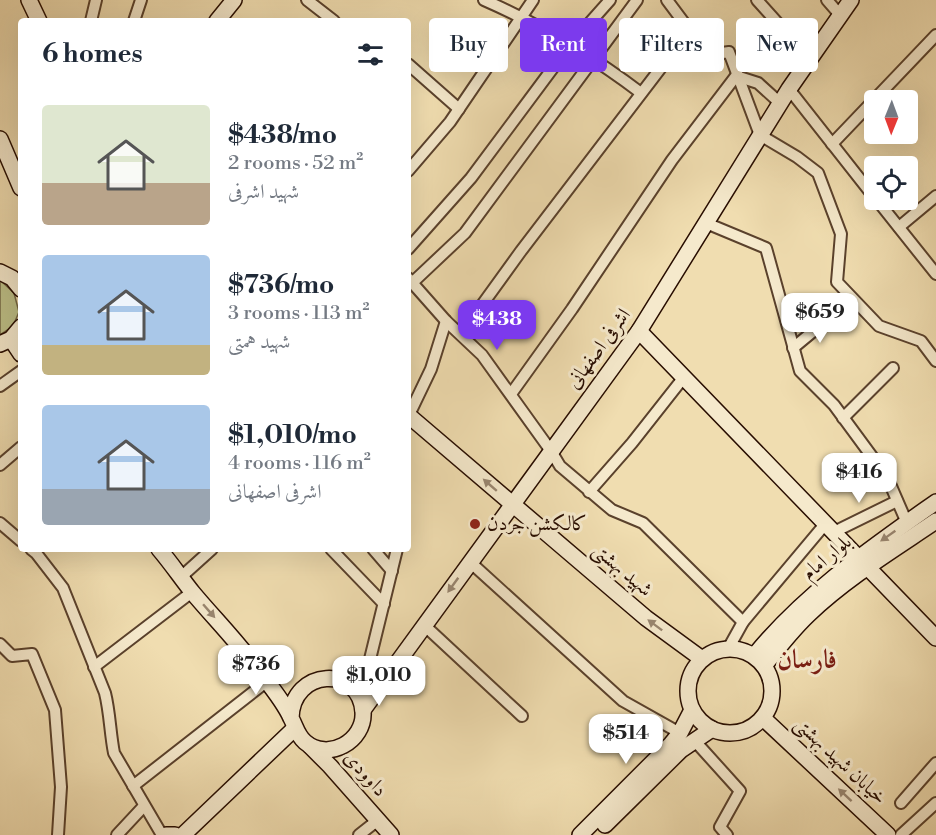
<!DOCTYPE html>
<html lang="en">
<head>
<meta charset="utf-8">
<style>
  :root { --surface:#fff; --page:#f6f6f7; --text:#1f2937; --muted:#747a83; --accent:#7c3aed }
  body { margin:0; font-family:"Libre Bodoni",Amiri,serif; background:var(--page); color:var(--text); height:100vh; display:flex; flex-direction:column; font-size:22px; white-space:nowrap }
  * { box-sizing:border-box; margin:0 }
  p { font-size:20px; color:var(--muted) }
  .icon { flex:none; width:33px; height:33px; fill:none; stroke:currentColor; stroke-width:2; stroke-linecap:round; stroke-linejoin:round }
  .map { position:relative; flex:1; overflow:hidden }
  .panel { position:absolute; left:18px; top:18px; width:393px; height:534px; display:flex; flex-direction:column; background:var(--surface); border-radius:6px; box-shadow:0 6px 24px #0002 }
  .panel>* { flex:none }
  .guide { position:absolute; left:429px; top:18px; width:417px; height:54px; display:flex; gap:12px }
  .needle { width:39px; rotate:181deg }
  .controls { position:absolute; left:864px; top:90px; display:grid; gap:12px }
  .controls a { display:grid; place-items:center; width:54px; height:54px; border-radius:6px; background:var(--surface); box-shadow:0 6px 24px #0002; font-size:30px }
  .price { position:absolute; translate:-50% -51px; padding:0 14px; border-radius:12px; background:#fff; color:#222; font-size:20px; line-height:39px; filter:drop-shadow(0 2px 3px #0008) }
  .price::after { content:''; position:absolute; left:50%; top:36px; width:18px; height:14px; margin-left:-9px; background:inherit; clip-path:polygon(0 0,100% 0,50% 100%) }
  .price.active { background:var(--accent); color:#fff }
  ul { padding:0; list-style:none }
  li { display:flex; align-items:center; gap:18px; height:150px; padding:0 24px }
  li span { display:grid; place-items:center; flex:none; width:168px; height:120px; border-radius:6px; color:#555 }
  li>.icon { margin-inline-start:auto }
  span .icon { width:72px; height:72px; fill:#fffc; stroke-width:1 }
  li b { font-size:26px }
  h2 { display:flex; justify-content:space-between; align-items:center; height:72px; padding:0 24px; font-size:26px }
  .tag { padding:0 21px; border-radius:6px; background:var(--surface); box-shadow:0 6px 24px #0002; font-size:21px; line-height:54px }
  .tag.active { background:var(--accent); color:#fff }
  .map>svg:first-child { display:block }
  .green { fill:#bdc088; stroke:#726644; stroke-width:1.5 }
  .lines { fill:none; stroke-linecap:round; stroke-linejoin:round }
  .street-casing { stroke:#5a412c; stroke-width:14 }
  .secondary-casing { stroke:#280d00; stroke-width:18 }
  .street { stroke:#f5e9cc; stroke-width:10 }
  .secondary { stroke:#f5e9cc; stroke-width:15 }
  .oneway { fill:#998670 }
  .poi-dot { fill:#8f2418; stroke:#f5e9cc; stroke-width:2 }
  .labels { text-anchor:middle; dominant-baseline:central; stroke-width:6; stroke-linejoin:round; paint-order:stroke }
  .street-label { font-size:20px; fill:#280d00; stroke:#f5e9cc }
  .poi-label { font-size:20px; fill:#280d00; stroke:#f5e9cc; text-anchor:start }
  .district-label { font-size:26px; font-weight:bold; fill:#7a1f14; stroke:#f5e9cc }
</style>
</head>
<body>
<div class="map">
<svg width="936" height="835" viewBox="0 0 936 835">
  <rect width="100%" height="100%" fill="#f0ddb0"/>
  <filter id="stains"><feTurbulence type="fractalNoise" baseFrequency=".00333" numOctaves="4"/><feColorMatrix values="0 0 0 0 .2 0 0 0 0 .09 0 0 0 0 .02 0 0 0 .5 -.17"/></filter>
  <radialGradient id="worn" r=".72"><stop offset=".6" stop-color="#630" stop-opacity="0"/><stop offset="1" stop-color="#630" stop-opacity=".3"/></radialGradient>
  <!-- green -->
  <path class="green" d="M0 280 14 293 19 312 13 326 0 335Z"/>
  <g class="lines">
    <defs>
      <g id="street">
        <path d="M307 0 334 21"/>
        <path d="M484 0C541 25 592 56 641 93"/>
        <path d="M667 0 708 55 729 52 760 135 797 157 818 173 841 234 837 282 879 326 921 341 936 361"/>
        <path d="M757 0 810 59"/>
        <path d="M827 0 840 15"/>
        <path d="M91 21 96 0"/>
        <path d="M134 21 141 0"/>
        <path d="M408 64 459 109"/>
        <path d="M789 89 874 197"/>
        <path d="M832 144 936 35"/>
        <path d="M408 171 450 122 533 0"/>
        <path d="M877 200 936 274"/>
        <path d="M706 223 766 248 800 371 834 405 887 477 907 523"/>
        <path d="M899 227 936 196"/>
        <path d="M408 249 471 178 570 45 610 0"/>
        <path d="M408 278 446 321 482 355 551 451 560 466 612 510 643 523 743 622"/>
        <path d="M412 283 465 233 637 0"/>
        <path d="M461 334 521 251 689 31"/>
        <path d="M793 348 828 319"/>
        <path d="M0 386 21 371"/>
        <path d="M511 394 572 309 672 160 736 76 758 83 780 103"/>
        <path d="M408 417 431 369 446 321"/>
        <path d="M843 418 893 368"/>
        <path d="M0 465 21 447"/>
        <path d="M589 492 632 443 684 377"/>
        <path d="M0 523 21 541"/>
        <path d="M834 532 897 501"/>
        <path d="M31 549 36 553 63 588 105 693C110 713 110 733 114 753L162 835"/>
        <path d="M331 549 384 604"/>
        <path d="M373 549 392 571"/>
        <path d="M470 562 623 701 680 733"/>
        <path d="M181 577 212 549"/>
        <path d="M424 625 522 716"/>
        <path d="M0 644 12 656 32 654 55 710 61 787 58 835"/>
        <path d="M728 649 743 622 826 523"/>
        <path d="M94 667 192 592"/>
        <path d="M360 700 397 549"/>
        <path d="M694 740 740 791 720 827 727 835"/>
        <path d="M133 786 266 682"/>
        <path d="M901 803 936 763"/>
        <path d="M117 835 144 806"/>
        <path d="M359 835 378 820"/>
        <path d="M901 835 936 803"/>
      </g>
      <g id="secondary">
        <path d="M29 0 39 21"/>
        <path d="M217 21 234 0"/>
        <path d="M0 139 21 188"/>
        <path d="M0 272 12 278 21 289"/>
        <path d="M639 331 936 638"/>
        <path d="M11 339 21 354"/>
        <path d="M0 344 11 339 21 327"/>
        <path d="M408 415 646 618 702 659"/>
        <path d="M159 549C171 563 181 578 193 593 213 617 236 640 255 666 267 682 283 700 291 718 296 727 297 735 305 742 328 762 365 741 363 712 360 665 292 668 291 718"/>
        <circle cx="730" cy="691" r="42"/>
        <path d="M754 656C804 594 871 548 936 502"/>
        <path d="M764 666C778 648 792 630 809 614 847 578 893 550 936 521"/>
        <path d="M363 710 639 331 789 89 851 0"/>
        <path d="M763 718 888 835"/>
        <path d="M310 746 330 766 391 835"/>
        <path d="M605 825 681 750 712 729"/>
        <path d="M166 835H175"/>
        <path d="M183 835 295 728"/>
        <path d="M580 835 671 744 680 733 692 710"/>
      </g>
    </defs>
    <!-- street casing -->
    <use href="#street" class="street-casing"/>
    <!-- secondary casing -->
    <use href="#secondary" class="secondary-casing"/>
    <!-- street -->
    <use href="#street" class="street"/>
    <!-- secondary -->
    <use href="#secondary" class="secondary"/>
  </g>
  <!-- one-way arrows -->
  <defs><path id="oneway-solid" d="M-6-.8H1V-3.2L6.5 0L1 3.2V.8H-6Z" transform="scale(1.5)"/></defs>
  <g class="oneway">
    <use href="#oneway-solid" transform="translate(490 485) rotate(-139)"/>
    <use href="#oneway-solid" transform="translate(888 536) rotate(145)"/>
    <use href="#oneway-solid" transform="translate(453 585) rotate(126)"/>
    <use href="#oneway-solid" transform="translate(209 611) rotate(49)"/>
    <use href="#oneway-solid" transform="translate(655 625) rotate(-143)"/>
    <use href="#oneway-solid" transform="translate(845 795) rotate(-137)"/>
  </g>
  <!-- markers -->
  <circle class="poi-dot" cx="475" cy="524" r="6"/>
  <g class="labels">
    <!-- street labels -->
    <g class="street-label">
      <text transform="translate(599 349) rotate(-54)">اشرفی اصفهانی</text>
      <text transform="translate(827 558) rotate(-40)">بلوار امام</text>
      <text transform="translate(622 570) rotate(40)">شهید بهشتی</text>
      <text transform="translate(840 761) rotate(43)">خیابان شهید بهشتی</text>
      <text transform="translate(365 774) rotate(48)">داوودی</text>
    </g>
    <!-- poi labels -->
    <g class="poi-label">
      <text x="487" y="524">کالکشن جردن</text>
    </g>
    <!-- district labels -->
    <g class="district-label">
      <text x="807" y="660">فارسان</text>
    </g>
  </g>
  <rect width="100%" height="100%" filter="url(#stains)"/>
  <rect width="100%" height="100%" fill="url(#worn)"/>
</svg>
<div class="controls">
<a><svg class="needle" viewBox="-14 -14 28 28"><path d="M0-13l5 13h-10z" fill="#e53935"/><path d="M0 13l5-13h-10z" fill="#747a83"/></svg></a>
<a><svg class="icon" aria-label="locate" viewBox="0 0 24 24"><circle cx="12" cy="12" r="6"/><path d="M12 2v4M12 18v4M2 12h4M18 12h4"/></svg></a>
</div>
<b class="price" style="left:820px;top:344px">$659</b>
<b class="price active" style="left:497px;top:351px">$438</b>
<b class="price" style="left:859px;top:504px">$416</b>
<b class="price" style="left:256px;top:696px">$736</b>
<b class="price" style="left:379px;top:707px">$1,010</b>
<b class="price" style="left:626px;top:765px">$514</b>
<div class="guide">
<a class="tag">Buy</a>
<a class="tag active">Rent</a>
<a class="tag">Filters</a>
<a class="tag">New</a>
</div>
<section class="panel">
<h2>6 homes<svg class="icon" aria-label="filters" viewBox="0 0 24 24"><path d="M4 7h16M4 17h16"/><circle cx="9" cy="7" r="2"/><circle cx="15" cy="17" r="2"/></svg></h2>
<ul>
<li><span style="background:linear-gradient(#dfe7d0 65%,#b9a48a 0)"><svg class="icon" aria-label="home" viewBox="0 0 24 24"><path d="M3 11l9-7 9 7M6 9v11h12V9"/></svg></span><div><b>$438/mo</b><p>2 rooms · 52 m²</p><p>شهید اشرفی</p></div></li>
<li><span style="background:linear-gradient(#a9c7e8 75%,#c2b280 0)"><svg class="icon" aria-label="home" viewBox="0 0 24 24"><path d="M3 11l9-7 9 7M6 9v11h12V9"/></svg></span><div><b>$736/mo</b><p>3 rooms · 113 m²</p><p>شهید همتی</p></div></li>
<li><span style="background:linear-gradient(#a9c7e8 70%,#9aa5b1 0)"><svg class="icon" aria-label="home" viewBox="0 0 24 24"><path d="M3 11l9-7 9 7M6 9v11h12V9"/></svg></span><div><b>$1,010/mo</b><p>4 rooms · 116 m²</p><p>اشرفی اصفهانی</p></div></li>
</ul>
</section>
</div>
</body>
</html>
